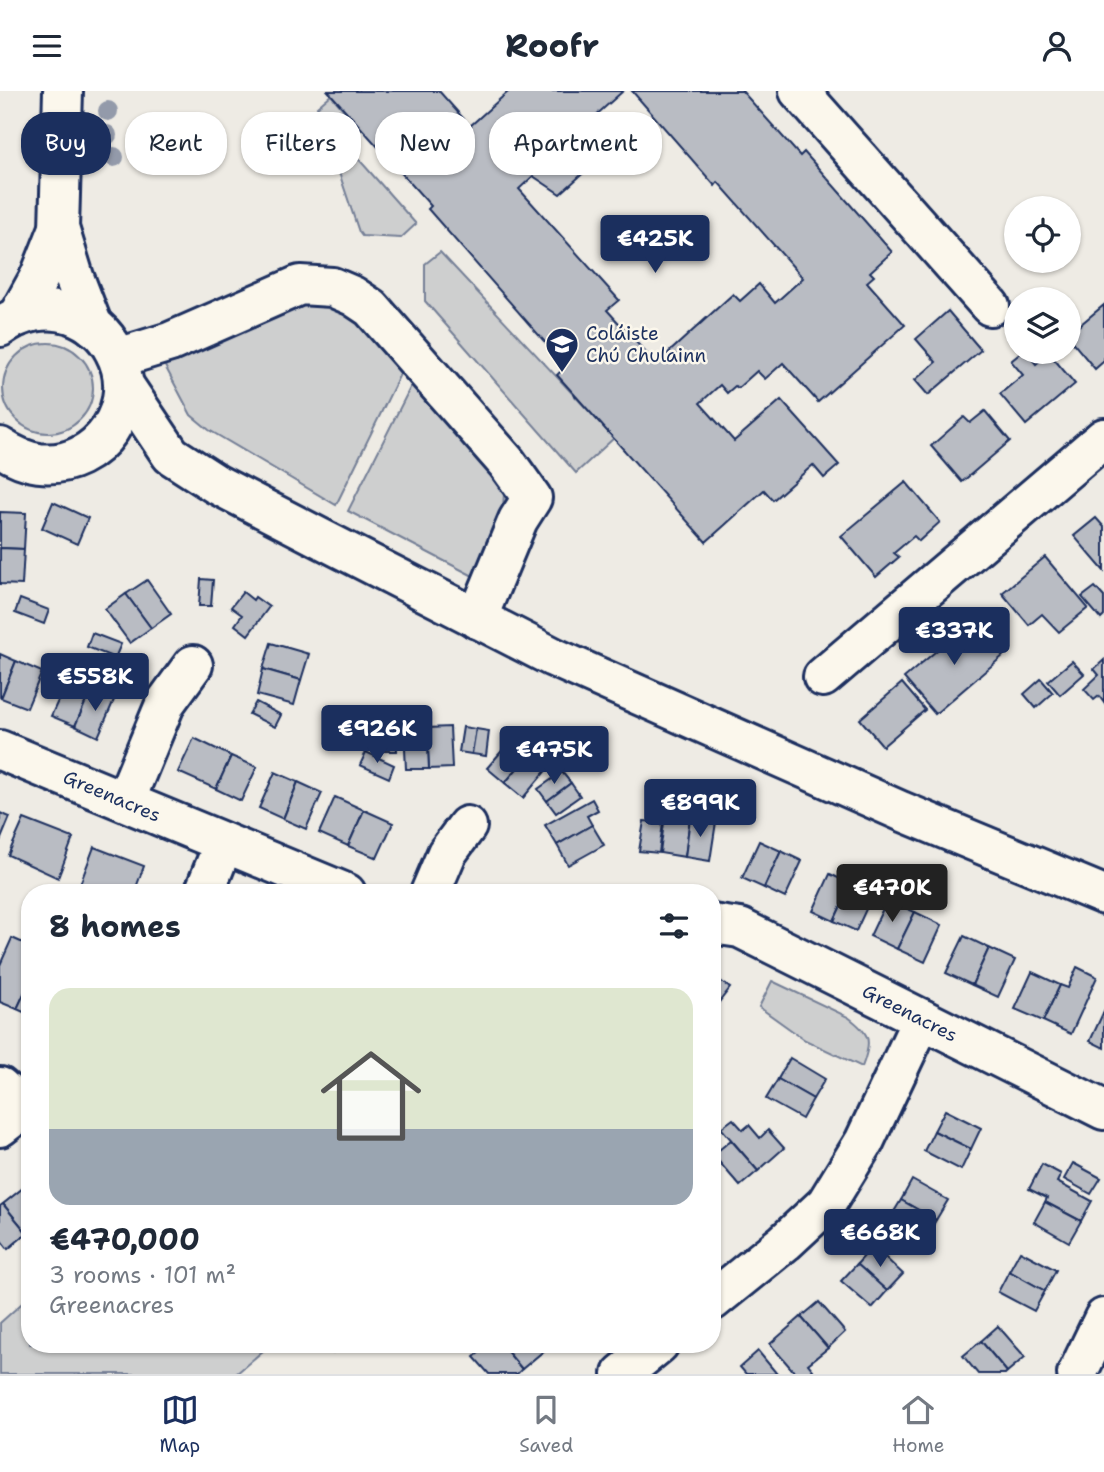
<!DOCTYPE html>
<html lang="en">
<head>
<meta charset="utf-8">
<style>
  :root { --surface:#fff; --page:#f6f6f7; --text:#1f2937; --muted:#747a83; --line:#e0e1e3; --accent:#1b2f5e }
  body { margin:0; font-family:"Shantell Sans",sans-serif; background:var(--page); color:var(--text); height:100vh; display:flex; flex-direction:column; font-size:26px; white-space:nowrap }
  * { box-sizing:border-box; margin:0 }
  p { font-size:23px; color:var(--muted) }
  .icon { flex:none; width:38px; height:38px; fill:none; stroke:currentColor; stroke-width:2; stroke-linecap:round; stroke-linejoin:round }
  .map { position:relative; flex:1; overflow:hidden }
  .panel { position:absolute; left:21px; top:793px; width:700px; height:469px; display:flex; flex-direction:column; background:var(--surface); border-radius:28px; box-shadow:0 2px 5px #0004 }
  .panel>* { flex:none }
  .guide { position:absolute; left:21px; top:21px; width:700px; height:63px; display:flex; gap:14px }
  .fabs { position:absolute; left:1004px; top:105px; display:grid; gap:14px }
  .fabs a { display:grid; place-items:center; width:77px; height:77px; border-radius:50%; background:var(--surface); box-shadow:0 2px 5px #0004; font-size:35px }
  .price { position:absolute; translate:-50% -60px; padding:0 16px; border-radius:7px; background:var(--accent); color:#fff; font-size:23px; line-height:46px; filter:drop-shadow(0 2px 4px #0008) }
  .price::after { content:''; position:absolute; left:50%; top:42px; width:21px; height:16px; margin-left:-10px; background:inherit; clip-path:polygon(0 0,100% 0,50% 100%) }
  .price.on { background:#222; color:#fff }
  ul { padding:0; list-style:none }
  li { display:grid; align-content:center; gap:14px; height:371px; padding:0 28px }
  li span { display:grid; place-items:center; height:217px; border-radius:21px; color:#555 }
  li>.icon { margin-inline-start:auto }
  span .icon { width:126px; height:126px; fill:#fffc; stroke-width:1 }
  li b { font-size:30px }
  h2 { display:flex; justify-content:space-between; align-items:center; height:84px; padding:0 28px; font-size:30px }
  .chip { padding:0 24px; border-radius:28px; background:var(--surface); box-shadow:0 2px 5px #0004; font-size:24px; line-height:63px }
  .chip.on { background:var(--accent); color:#fff }
  header { display:flex; justify-content:space-between; align-items:center; height:91px; padding:0 28px; background:var(--surface); font-size:32px; font-weight:700 }
  .menu { display:flex; justify-content:space-around; align-items:center; height:98px; border-top:2px solid var(--line); background:var(--surface); font-size:19px; color:var(--muted) }
  .menu a { display:grid; justify-items:center; gap:4px }
  .menu .on { color:var(--accent) }
  .map>svg:first-child { display:block }
  .green { fill:#cecfcf; stroke:#747f96; stroke-width:2 }
  .building { fill:#b9bcc3; stroke:#1b2f5e; stroke-width:2 }
  .lines { fill:none; stroke-linecap:round; stroke-linejoin:round }
  .minor-casing { stroke:#1b2f5e; stroke-width:44 }
  .minor { stroke:#fbf7ec; stroke-width:38 }
  .tree { fill:#939aaa }
  .labels { text-anchor:middle; dominant-baseline:central; stroke-width:5; stroke-linejoin:round; paint-order:stroke }
  .poi-label { font-size:19px; fill:#1b2f5e; stroke:#fbf7ec; text-anchor:start }
  .street-label { font-size:19px; fill:#1b2f5e; stroke:#fbf7ec }
</style>
</head>
<body>
<header><svg class="icon" aria-label="menu" viewBox="0 0 24 24"><path d="M4 6h16M4 12h16M4 18h16"/></svg>Roofr<svg class="icon" aria-label="person" viewBox="0 0 24 24"><circle cx="12" cy="8" r="4"/><path d="M4 21q1-7 8-7t8 7"/></svg></header>
<div class="map">
<svg width="1104" height="1283" viewBox="0 0 1104 1283">
  <rect width="100%" height="100%" fill="#eeebe4"/>
  <filter id="ink" filterUnits="userSpaceOnUse"><feTurbulence type="fractalNoise" baseFrequency=".0143" numOctaves="2"/><feDisplacementMap in="SourceGraphic" scale="14" xChannelSelector="R" yChannelSelector="G"/><feConvolveMatrix kernelMatrix="1 2 1 2 8 2 1 2 1" color-interpolation-filters="sRGB"/></filter>
  <g filter="url(#ink)">
    <!-- green -->
    <g class="green">
      <path d="M331 4 355 32 340 47 416 133 401 147 362 145 359 141 317 16Z"/>
      <path d="M440 161 614 347 576 382 425 210V173Z"/>
      <path d="M297 208 335 212 355 223 402 279 336 414 209 339 191 324 165 275 166 264Z"/>
      <circle cx="48" cy="297" r="45"/>
      <path d="M416 285 502 388 504 403 502 429 477 487 348 420Z"/>
      <path d="M772 890 848 926C871 943 872 950 862 976L805 949 759 916Z"/>
      <path d="M30 1205V1253H271L236 1283H0V1232Z"/>
    </g>
    <!-- building -->
    <g class="building">
      <path d="M328 0H439L470 35 509 0H623L594 26 617 52 560 103 533 85 519 98 619 209 607 219 656 273 733 203 740 210 759 193 775 212 803 187 718 91 715 95 632 0H742L800 65 804 61 892 161 870 181 874 185 867 191 905 234 818 311 783 272 765 288 757 280 738 297 735 295 727 302 720 294 700 312 734 350 781 309 839 374 824 387 813 374 773 409 764 399 706 451 557 284 566 275 428 118 431 115Z"/>
      <path d="M1104 214V270L1095 278 1069 247V243Z"/>
      <path d="M948 220 981 259 928 304 915 289 936 271 916 248Z"/>
      <path d="M1022 261H1026L1036 273 1049 262 1075 293 1026 334 1000 303 1023 284 1011 270Z"/>
      <path d="M985 320 1010 350 962 391 931 355 964 326 970 332Z"/>
      <path d="M906 391 940 431 919 450 914 445 894 462 899 466 876 486 841 445Z"/>
      <path d="M53 411 88 427 77 453 42 437Z"/>
      <path d="M0 421 26 422 24 458 0 457Z"/>
      <path d="M1096 427 1104 436V480L1074 445Z"/>
      <path d="M0 457 24 458 22 494 0 493Z"/>
      <path d="M1045 466 1088 517 1059 541 1042 523 1029 534 1002 502Z"/>
      <path d="M201 488 213 489 211 515H199Z"/>
      <path d="M147 489 171 523 151 537 126 503Z"/>
      <path d="M1095 496 1104 506V525L1101 528 1082 506Z"/>
      <path d="M243 501 253 509 255 506 269 516 248 544 235 534 242 524 231 516Z"/>
      <path d="M126 503 151 537 130 552 105 518Z"/>
      <path d="M20 508 49 519 44 533 15 522Z"/>
      <path d="M973 529 1003 565 935 623 904 587Z"/>
      <path d="M92 542 121 553 115 567 87 556Z"/>
      <path d="M271 552 309 563 301 589 263 578Z"/>
      <path d="M0 563 16 570 1 607 0 606Z"/>
      <path d="M1104 569V612L1099 605 1094 609 1084 598 1099 584 1094 578Z"/>
      <path d="M16 570 42 581 27 617 1 607Z"/>
      <path d="M1072 570 1084 583 1060 604 1048 590Z"/>
      <path d="M263 578 301 589 294 614 257 604Z"/>
      <path d="M68 588 91 599 75 635 51 625Z"/>
      <path d="M1041 588 1053 602 1036 617 1024 603Z"/>
      <path d="M902 592 925 619 883 655 860 628Z"/>
      <path d="M91 599 114 609 98 646 75 635Z"/>
      <path d="M256 611 281 624 275 636 249 623Z"/>
      <path d="M450 636 452 677 429 678 427 637Z"/>
      <path d="M463 636 476 638 472 663 459 661Z"/>
      <path d="M427 637 429 678H406L404 638Z"/>
      <path d="M476 638 489 640 486 665 472 663Z"/>
      <path d="M396 639 397 660H383L382 655H368L367 641Z"/>
      <path d="M514 646 531 661 505 692 487 677Z"/>
      <path d="M194 647 231 665 216 698 178 681Z"/>
      <path d="M366 661 394 674 389 687 360 674Z"/>
      <path d="M531 661 549 676 523 707 505 692Z"/>
      <path d="M231 665 257 676 241 710 216 698Z"/>
      <path d="M275 681 298 691 283 728 259 717Z"/>
      <path d="M562 681 571 692 547 710 538 698Z"/>
      <path d="M298 691 322 702 306 738 283 728Z"/>
      <path d="M571 692 580 705 556 722 547 710Z"/>
      <path d="M335 706 364 719 348 755 319 742Z"/>
      <path d="M592 708 598 719 587 725 592 734 557 754 545 734Z"/>
      <path d="M364 719 393 732 377 767 348 755Z"/>
      <path d="M0 722 10 726 0 750Z"/>
      <path d="M665 724 690 727 685 766 660 762Z"/>
      <path d="M690 727 716 731 710 770 685 766Z"/>
      <path d="M24 728 73 747 58 787 8 764Z"/>
      <path d="M644 730 663 732 659 762 639 760Z"/>
      <path d="M592 734 604 754 568 774 557 754Z"/>
      <path d="M759 750 781 760 764 797 742 787Z"/>
      <path d="M94 756 144 775 134 802H94L79 796Z"/>
      <path d="M781 760 802 770 785 807 764 797Z"/>
      <path d="M830 783 851 793 834 830 813 820Z"/>
      <path d="M851 793 873 803 856 840 834 830Z"/>
      <path d="M887 809 915 821 897 858 870 845Z"/>
      <path d="M915 821 942 834 925 871 897 858Z"/>
      <path d="M964 845 989 857 972 894 946 882Z"/>
      <path d="M12 847 30 855V890L17 918 0 911V874Z"/>
      <path d="M989 857 1015 869 998 906 972 894Z"/>
      <path d="M1077 876 1097 886 1071 943 1043 930 1060 894 1068 897Z"/>
      <path d="M1032 881 1060 894 1043 930 1015 918Z"/>
      <path d="M712 884 730 897 716 915 712 913Z"/>
      <path d="M30 890V924L17 918Z"/>
      <path d="M1104 920V957L1090 950Z"/>
      <path d="M790 967 825 988 813 1008 778 988Z"/>
      <path d="M778 988 813 1008 802 1028 766 1008Z"/>
      <path d="M945 1019 981 1037 971 1058 934 1040Z"/>
      <path d="M733 1028 743 1039 749 1034 760 1047 768 1039 784 1057 758 1080 721 1037Z"/>
      <path d="M934 1040 971 1058 961 1079 924 1060Z"/>
      <path d="M731 1049 758 1080 740 1095 713 1064Z"/>
      <path d="M1073 1072 1101 1087 1091 1103 1064 1088Z"/>
      <path d="M1042 1073 1061 1083 1057 1091 1092 1110 1081 1130 1045 1111 1047 1107 1029 1098Z"/>
      <path d="M912 1089 948 1109 936 1129 901 1109Z"/>
      <path d="M23 1097 30 1106V1140L27 1142 3 1113Z"/>
      <path d="M901 1109 936 1129 925 1149 889 1129Z"/>
      <path d="M1045 1111 1081 1130 1069 1151 1034 1131Z"/>
      <path d="M3 1113 27 1142 8 1158 0 1148V1115Z"/>
      <path d="M873 1155 903 1183 887 1200 857 1173Z"/>
      <path d="M1020 1160 1056 1179 1045 1200 1009 1180Z"/>
      <path d="M857 1173 887 1200 872 1217 841 1190Z"/>
      <path d="M1009 1180 1045 1200 1034 1220 998 1201Z"/>
      <path d="M819 1211 845 1241 828 1257 801 1226Z"/>
      <path d="M801 1226 828 1257 808 1273 813 1279 809 1283H796L770 1253Z"/>
      <path d="M998 1235 1025 1266 1007 1281 981 1250Z"/>
      <path d="M981 1250 1007 1281 1005 1283H978L963 1265Z"/>
      <path d="M325 1253H343L333 1262Z"/>
      <path d="M489 1253H501L522 1278 517 1283H489L474 1266Z"/>
      <path d="M501 1253H542L546 1258 522 1278Z"/>
      <path d="M758 1260 777 1283H746L740 1276Z"/>
    </g>
    <g class="lines">
      <defs>
        <g id="minor">
          <path d="M63 0 59 137 74 186 93 235"/>
          <path d="M799 0 990 215"/>
          <path d="M18 225 40 185 59 137"/>
          <path d="M0 236C20 221 47 215 71 223 90 230 105 242 114 260 143 313 99 379 39 372 25 370 12 364 0 356"/>
          <path d="M118 267 170 251 300 194 332 196 353 205 371 217 507 372 532 407 518 429 477 528"/>
          <path d="M124 294 171 364 216 393 322 448 553 566 901 720 1104 804"/>
          <path d="M823 586 1104 347"/>
          <path d="M0 659 346 802"/>
          <path d="M125 710 166 611 193 574"/>
          <path d="M204 802 224 752"/>
          <path d="M430 802 447 762 467 735"/>
          <path d="M712 833 740 837 1104 1019"/>
          <path d="M0 996 24 1018"/>
          <path d="M0 1036 30 1013"/>
          <path d="M712 1210 785 1151 826 1113 864 1051 922 928"/>
          <path d="M622 1283 659 1253"/>
          <path d="M1077 1283 1104 1227"/>
        </g>
      </defs>
      <!-- minor casing -->
      <use href="#minor" class="minor-casing"/>
      <!-- minor -->
      <use href="#minor" class="minor"/>
    </g>
    <!-- trees -->
    <g class="tree">
      <circle cx="108" cy="20" r="10"/>
      <circle cx="107" cy="44" r="10"/>
      <circle cx="114" cy="66" r="10"/>
    </g>
  </g>
  <!-- icons -->
  <defs>
    <symbol id="school-pin" viewBox="-11 -11 22 30"><path d="M0 17L-7.5 6A9.5 9.5 0 1 1 7.5 6Z" fill="#1b2f5e" stroke="#fbf7ec"/><path d="M0-5L7-2L0 1L-7-2ZM-4 1L0 2.5L4 1V4Q0 6-4 4Z" fill="#fff"/></symbol>
  </defs>
  <g fill-rule="evenodd">
    <use href="#school-pin" x="543" y="234" width="38" height="52"/>
  </g>
  <g class="labels">
    <!-- poi labels -->
    <g class="poi-label">
      <text x="586" y="242">Coláiste<tspan x="586" dy="22">Chú Chulainn</tspan></text>
    </g>
    <!-- street labels -->
    <g class="street-label">
      <text transform="translate(112 705) rotate(23)">Greenacres</text>
      <text transform="translate(910 922) rotate(27)">Greenacres</text>
    </g>
  </g>
</svg>
<div class="fabs">
<a><svg class="icon" aria-label="locate" viewBox="0 0 24 24"><circle cx="12" cy="12" r="6"/><path d="M12 2v4M12 18v4M2 12h4M18 12h4"/></svg></a>
<a><svg class="icon" aria-label="layers" viewBox="0 0 24 24"><path d="M12 4l9 5-9 5-9-5zM3 14l9 5 9-5"/></svg></a>
</div>
<b class="price" style="left:655px;top:184px">€425K</b>
<b class="price" style="left:954px;top:576px">€337K</b>
<b class="price" style="left:95px;top:622px">€558K</b>
<b class="price" style="left:377px;top:674px">€926K</b>
<b class="price" style="left:554px;top:695px">€475K</b>
<b class="price" style="left:700px;top:748px">€899K</b>
<b class="price on" style="left:892px;top:833px">€470K</b>
<b class="price" style="left:880px;top:1178px">€668K</b>
<div class="guide">
<a class="chip on">Buy</a>
<a class="chip">Rent</a>
<a class="chip">Filters</a>
<a class="chip">New</a>
<a class="chip">Apartment</a>
</div>
<section class="panel">
<h2>8 homes<svg class="icon" aria-label="filters" viewBox="0 0 24 24"><path d="M4 7h16M4 17h16"/><circle cx="9" cy="7" r="2"/><circle cx="15" cy="17" r="2"/></svg></h2>
<ul>
<li><span style="background:linear-gradient(#dfe7d0 65%,#9aa5b1 0)"><svg class="icon" aria-label="home" viewBox="0 0 24 24"><path d="M3 11l9-7 9 7M6 9v11h12V9"/></svg></span><div><b>€470,000</b><p>3 rooms · 101 m²</p><p>Greenacres</p></div></li>
</ul>
</section>
</div>
<nav class="menu">
<a class="on"><svg class="icon" aria-label="map" viewBox="0 0 24 24"><path d="M3 6l6-2 6 2 6-2v14l-6 2-6-2-6 2zM9 4v14M15 6v14"/></svg>Map</a>
<a><svg class="icon" aria-label="saved" viewBox="0 0 24 24"><path d="M7 4h10v16l-5-4-5 4z"/></svg>Saved</a>
<a><svg class="icon" aria-label="home" viewBox="0 0 24 24"><path d="M3 11l9-7 9 7M6 9v11h12V9"/></svg>Home</a>
</nav>
</body>
</html>
